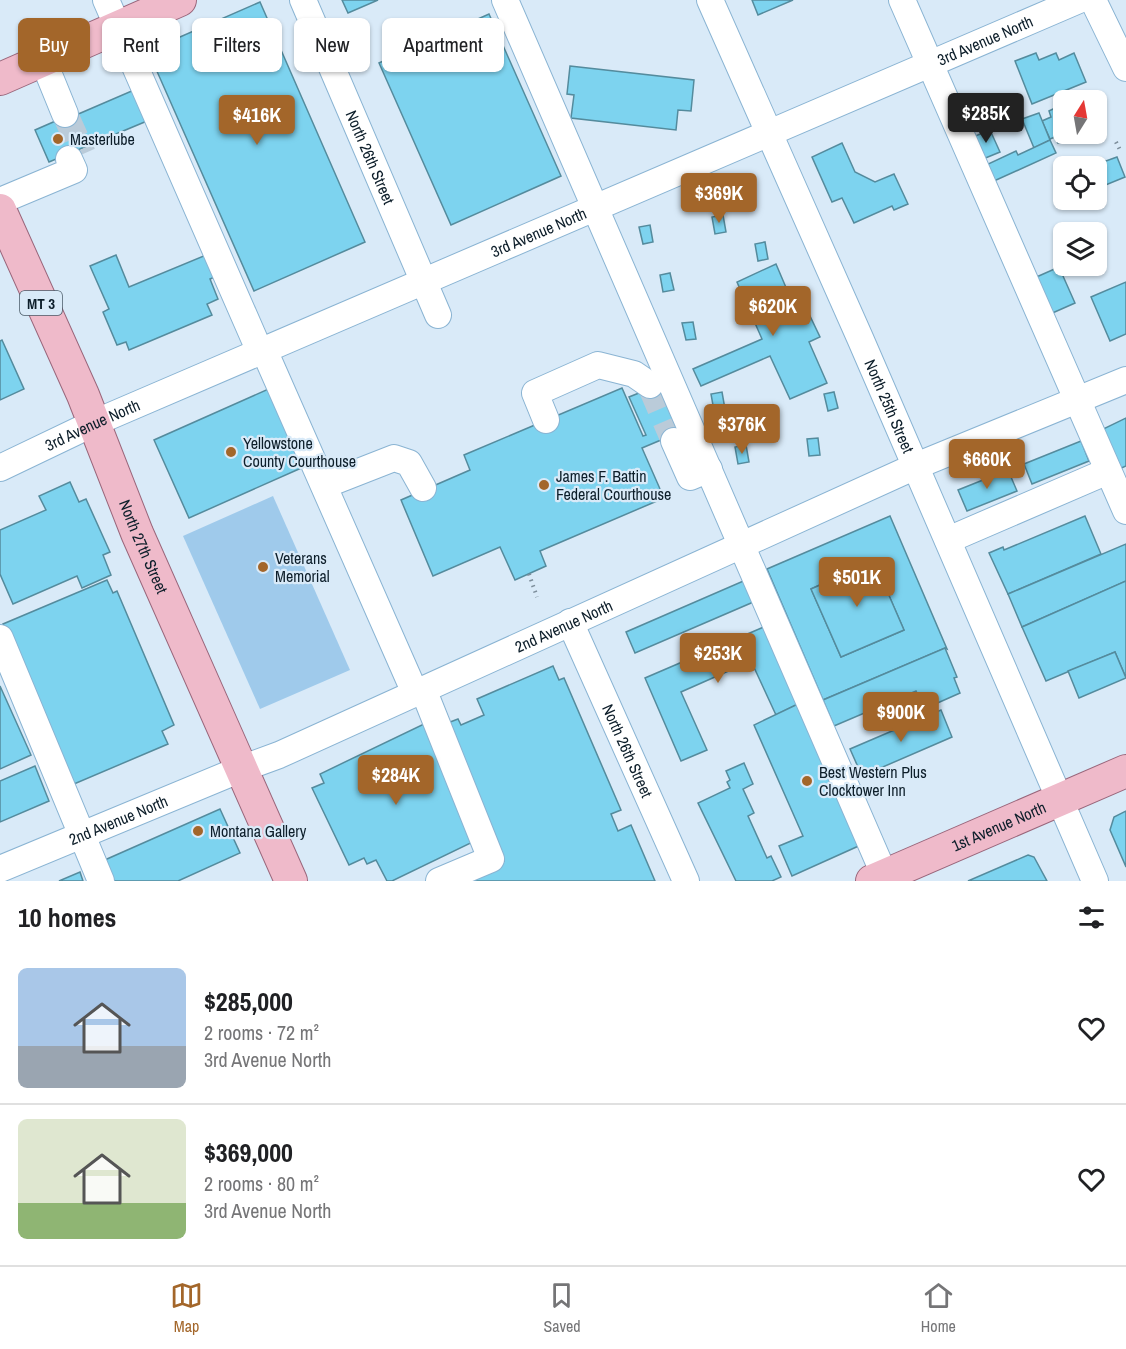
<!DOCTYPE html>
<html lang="en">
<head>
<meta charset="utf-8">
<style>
  :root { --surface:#fff; --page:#f2f2f2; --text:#202124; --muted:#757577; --line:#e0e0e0; --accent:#a3662a }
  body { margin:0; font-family:"Archivo Narrow",sans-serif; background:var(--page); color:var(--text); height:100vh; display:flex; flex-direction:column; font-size:22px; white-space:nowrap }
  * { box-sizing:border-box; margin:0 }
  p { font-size:20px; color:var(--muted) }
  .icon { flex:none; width:33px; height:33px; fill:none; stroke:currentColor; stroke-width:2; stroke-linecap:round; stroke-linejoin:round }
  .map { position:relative; height:881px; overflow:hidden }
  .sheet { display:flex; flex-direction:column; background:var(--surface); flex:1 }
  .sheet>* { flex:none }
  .guide { position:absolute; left:18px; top:18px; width:600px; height:54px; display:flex; gap:12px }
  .needle { width:39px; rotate:11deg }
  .buttons { position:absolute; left:1053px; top:90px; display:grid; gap:12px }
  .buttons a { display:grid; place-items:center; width:54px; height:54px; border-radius:9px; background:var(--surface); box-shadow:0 2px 4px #0004; font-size:30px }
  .price { position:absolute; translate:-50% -51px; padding:0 14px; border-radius:6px; background:var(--accent); color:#fff; font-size:20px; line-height:39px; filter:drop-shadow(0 2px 3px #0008) }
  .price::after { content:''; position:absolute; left:50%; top:36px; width:18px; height:14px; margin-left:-9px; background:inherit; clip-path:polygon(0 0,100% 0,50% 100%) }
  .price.selected { background:#222; color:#fff }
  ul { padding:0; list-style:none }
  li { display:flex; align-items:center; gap:18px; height:150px; padding:0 18px }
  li+li { border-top:2px solid var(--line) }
  li span { display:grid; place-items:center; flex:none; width:168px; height:120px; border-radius:9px; color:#555 }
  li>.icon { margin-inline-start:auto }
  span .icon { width:72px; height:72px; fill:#fffc; stroke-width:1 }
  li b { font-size:26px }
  h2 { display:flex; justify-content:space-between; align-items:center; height:72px; padding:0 18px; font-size:26px }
  .pill { padding:0 21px; border-radius:9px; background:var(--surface); box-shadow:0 2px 4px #0004; font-size:21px; line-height:54px }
  .pill.selected { background:var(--accent); color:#fff }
  .tab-bar { display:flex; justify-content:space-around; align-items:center; height:84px; border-top:2px solid var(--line); background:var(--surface); font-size:16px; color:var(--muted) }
  .tab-bar a { display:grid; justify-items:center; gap:3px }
  .tab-bar .selected { color:var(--accent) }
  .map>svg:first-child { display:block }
  .green { fill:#9fcaeb }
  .building { fill:#7dd3ef; stroke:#548b9d; stroke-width:1.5; fill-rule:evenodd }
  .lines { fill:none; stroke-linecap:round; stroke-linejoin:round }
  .minor-tunnel { stroke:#bacbd9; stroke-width:26; stroke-dasharray:26 13; stroke-linecap:butt }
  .minor-casing { stroke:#8ab4d3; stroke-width:28 }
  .major-casing { stroke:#99667b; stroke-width:34 }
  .path { stroke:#7d8e9b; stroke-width:4; stroke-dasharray:1.5 4.5; stroke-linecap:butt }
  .minor { stroke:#fff; stroke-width:26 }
  .major { stroke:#efbaca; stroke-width:32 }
  .poi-dot { fill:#a3662a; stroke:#d9eaf8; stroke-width:2 }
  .labels { text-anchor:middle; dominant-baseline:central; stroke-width:4.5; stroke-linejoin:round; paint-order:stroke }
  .shield { fill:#d9eaf8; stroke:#4a5b68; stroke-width:1.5 }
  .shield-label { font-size:15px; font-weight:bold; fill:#0d1e2a }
  .street-label { font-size:16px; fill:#0d1e2a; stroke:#d9eaf8 }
  .poi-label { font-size:16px; fill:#0d1e2a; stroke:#d9eaf8; text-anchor:start }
</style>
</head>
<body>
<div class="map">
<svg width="1126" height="881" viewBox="0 0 1126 881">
  <rect width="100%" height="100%" fill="#d9eaf8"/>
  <!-- green -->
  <path class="green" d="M273 496 350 670 260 709 183 536Z"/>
  <!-- building -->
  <g class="building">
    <path d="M342 0H378L348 13Z"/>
    <path d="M752 0H793L758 15Z"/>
    <path d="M260 2 365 242 254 291 148 51Z"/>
    <path d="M489 14 561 176 451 225 379 63Z"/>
    <path d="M1036 53 1039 60 1056 53 1059 60 1074 53 1086 82 1032 104 1015 61Z"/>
    <path d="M570 66 694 80 691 111 678 110 676 130 571 118 574 95 567 94Z"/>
    <path d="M134 90 147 121 49 162 35 130 74 113 76 115Z"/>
    <path d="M1057 107 1058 110 1064 108V134H1081L1082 138 1070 143 1068 140 1058 143 1055 137 1050 139 1042 121 1051 117 1049 111Z"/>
    <path d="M1039 113 1050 140 1034 148 1022 119Z"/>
    <path d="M990 130 1000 152 983 159 973 137Z"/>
    <path d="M1050 140 1056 153 994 181 986 165 1016 151 1018 155Z"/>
    <path d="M842 143 855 172 875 182 894 174 908 204 894 210 892 206 854 223 842 198 832 202 812 157Z"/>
    <path d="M1117 157 1125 177 1096 189V166H1092Z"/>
    <path d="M742 185 745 202 734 204 731 187Z"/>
    <path d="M723 215 726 232 715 234 712 217Z"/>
    <path d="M650 225 653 242 643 244 639 227Z"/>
    <path d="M765 242 768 259 758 261 755 244Z"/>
    <path d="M211 253 220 275 210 279 218 299 207 304 212 315 129 350 126 342 117 345 103 312 109 309 90 266 116 255 129 287Z"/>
    <path d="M776 264 799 318 809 314 820 337 809 342 827 383 790 399 770 356 701 386 693 369 762 339 737 282Z"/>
    <path d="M1059 267 1075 303 1048 315 1032 279Z"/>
    <path d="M670 273 674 290 663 292 660 275Z"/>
    <path d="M1126 282V334L1110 341 1091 297Z"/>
    <path d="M693 322 696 339 686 340 682 323Z"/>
    <path d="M2 340 24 389 0 400V341Z"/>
    <path d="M659 385 680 432 642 448 664 498 540 551 546 566 515 580 500 547 433 576 401 500 470 470 464 455 622 388 643 436 646 435 629 397Z"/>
    <path d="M273 387 308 465 189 518 154 440Z"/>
    <path d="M722 392 725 409 714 411 711 394Z"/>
    <path d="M834 392 838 408 828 411 824 394Z"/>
    <path d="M1126 418V466L1115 471 1097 432Z"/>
    <path d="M818 438 820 455 809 456 807 439Z"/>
    <path d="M1081 441 1089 461 1032 484 1024 464Z"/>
    <path d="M746 445 749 462 738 464 735 447Z"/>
    <path d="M1008 470 1017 491 967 511 958 490Z"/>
    <path d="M70 482 79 502 86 499 110 552 103 555 111 575 82 588 77 576 13 604 0 574V530L46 510 39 496Z"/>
    <path d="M890 516 947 649 945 648 823 700 767 569ZM874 561 904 630 841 657 811 589Z"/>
    <path d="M1085 516 1101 554 1008 594 989 553 1003 547 1004 550Z"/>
    <path d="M1126 544V581L1022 627 1008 594Z"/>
    <path d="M874 561 904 630 841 657 811 589Z"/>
    <path d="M748 579 758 600 635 653 626 632Z"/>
    <path d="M107 580 113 593 117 591 174 725 162 731 168 744 74 784 3 624Z"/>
    <path d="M1126 581V678L1115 652 1046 681 1022 627Z"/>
    <path d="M766 626 800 703 776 715 751 661 681 692 707 750 681 761 645 678Z"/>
    <path d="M945 648 957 677 954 678 960 693 924 709 916 691 834 726 823 700Z"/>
    <path d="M1115 652 1126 678 1079 698 1068 671Z"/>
    <path d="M553 666 559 680 564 678 621 810 611 814 618 831 631 825 655 881H457L504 861 445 724 458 719 461 725 484 715 477 699Z"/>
    <path d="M0 686 31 755 0 769Z"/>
    <path d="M800 703 863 844 792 876 779 846 803 836 754 725Z"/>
    <path d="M941 710 952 737 862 776 850 749Z"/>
    <path d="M424 724 479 839 392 881H387L376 860 367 864 364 858 349 865 312 788 324 783 320 774Z"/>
    <path d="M744 763 753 784 743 789 754 813 748 816 767 858 771 856 781 877 772 881H736L698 803 730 788 727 782 730 780 726 771Z"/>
    <path d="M35 766 49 801 0 822V781Z"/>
    <path d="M220 809 240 853 178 881H106L98 863Z"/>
    <path d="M1126 811V867L1110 830 1114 817Z"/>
    <path d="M1028 855 1034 857 1047 881H968Z"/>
    <path d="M80 872 83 881H59Z"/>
  </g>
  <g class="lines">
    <!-- minor-tunnel -->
    <g class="minor-tunnel">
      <path d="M65 114 83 154"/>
      <path d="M650 385 674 441"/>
    </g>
    <defs>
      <g id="minor">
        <path d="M106 0 260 352"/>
        <path id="s1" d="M303 0 438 315"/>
        <path d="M505 0 887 881"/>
        <path id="s2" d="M710 0 860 338 1095 881"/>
        <path d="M902 0 1126 511"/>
        <path d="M1093 0 1126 68"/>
        <path d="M43 60 65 114"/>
        <path d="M0 201 74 170 69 159"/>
        <path d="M264 350 415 693"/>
        <path d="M546 420 535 393 598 365 634 374 650 385"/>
        <path d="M674 441 690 477 709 469"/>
        <path id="s3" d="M0 468 94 423 1079 0"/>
        <path d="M325 485 394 458 409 463 423 488"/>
        <path d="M948 540 1108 471"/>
        <path id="s4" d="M570 622 686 881"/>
        <path d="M0 638 101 881"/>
        <path d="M423 689 491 859 439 881"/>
        <path id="s5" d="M0 869 241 769 279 755 916 466 1126 380"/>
      </g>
      <g id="major">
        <path d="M0 79 180 0"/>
        <path id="s6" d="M0 210 83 395 137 533 291 881"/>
        <path id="s7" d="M872 881 1126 771"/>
      </g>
    </defs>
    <!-- minor casing -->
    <use href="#minor" class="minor-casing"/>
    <!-- major casing -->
    <use href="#major" class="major-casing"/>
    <!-- path -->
    <g class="path">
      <path d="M1116 142 1121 152"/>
      <path d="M529 574 537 597"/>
    </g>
    <!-- minor -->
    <use href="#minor" class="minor"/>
    <!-- major -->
    <use href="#major" class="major"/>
  </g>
  <!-- markers -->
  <g class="poi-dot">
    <circle cx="58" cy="139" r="6"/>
    <circle cx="231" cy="452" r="6"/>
    <circle cx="544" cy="485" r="6"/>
    <circle cx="263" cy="567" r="6"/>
    <circle cx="807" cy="781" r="6"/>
    <circle cx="198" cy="831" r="6"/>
  </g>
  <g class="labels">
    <!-- shield labels -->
    <rect class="shield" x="20" y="291" width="42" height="24" rx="4.5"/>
    <g class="shield-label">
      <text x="41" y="303">MT 3</text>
    </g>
    <!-- street labels -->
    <g class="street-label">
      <text stroke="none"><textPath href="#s3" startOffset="1074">3rd Avenue North</textPath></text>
      <text stroke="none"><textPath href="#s1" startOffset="171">North 26th Street</textPath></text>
      <text stroke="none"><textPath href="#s3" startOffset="588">3rd Avenue North</textPath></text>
      <text stroke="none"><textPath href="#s2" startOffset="444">North 25th Street</textPath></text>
      <text stroke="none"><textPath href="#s3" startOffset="102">3rd Avenue North</textPath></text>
      <text stroke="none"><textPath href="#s6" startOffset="366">North 27th Street</textPath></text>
      <text stroke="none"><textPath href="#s5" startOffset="614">2nd Avenue North</textPath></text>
      <text stroke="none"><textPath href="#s4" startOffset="141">North 26th Street</textPath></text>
      <text stroke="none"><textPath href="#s5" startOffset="128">2nd Avenue North</textPath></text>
      <text stroke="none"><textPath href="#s7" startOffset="138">1st Avenue North</textPath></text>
    </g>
    <!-- poi labels -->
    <g class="poi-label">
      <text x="70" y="139">Masterlube</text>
      <text x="243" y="443">Yellowstone<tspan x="243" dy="18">County Courthouse</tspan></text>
      <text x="556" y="476">James F. Battin<tspan x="556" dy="18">Federal Courthouse</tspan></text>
      <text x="275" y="558">Veterans<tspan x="275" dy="18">Memorial</tspan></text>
      <text x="819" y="772">Best Western Plus<tspan x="819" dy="18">Clocktower Inn</tspan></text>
      <text x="210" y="831">Montana Gallery</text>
    </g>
  </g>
</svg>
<div class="buttons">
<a><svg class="needle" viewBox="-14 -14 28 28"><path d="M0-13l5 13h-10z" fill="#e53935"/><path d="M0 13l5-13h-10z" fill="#757577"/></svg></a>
<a><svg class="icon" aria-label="locate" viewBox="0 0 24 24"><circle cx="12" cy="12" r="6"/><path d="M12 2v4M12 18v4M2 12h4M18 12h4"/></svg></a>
<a><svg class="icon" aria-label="layers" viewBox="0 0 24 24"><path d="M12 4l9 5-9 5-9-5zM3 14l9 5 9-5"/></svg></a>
</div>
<b class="price selected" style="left:986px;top:144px">$285K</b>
<b class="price" style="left:257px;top:146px">$416K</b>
<b class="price" style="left:719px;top:224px">$369K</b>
<b class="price" style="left:773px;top:337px">$620K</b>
<b class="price" style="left:742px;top:455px">$376K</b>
<b class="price" style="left:987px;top:490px">$660K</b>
<b class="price" style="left:857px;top:608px">$501K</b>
<b class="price" style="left:718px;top:684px">$253K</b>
<b class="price" style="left:901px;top:743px">$900K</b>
<b class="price" style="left:396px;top:806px">$284K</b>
<div class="guide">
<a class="pill selected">Buy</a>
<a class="pill">Rent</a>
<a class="pill">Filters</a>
<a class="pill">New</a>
<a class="pill">Apartment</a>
</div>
</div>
<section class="sheet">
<h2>10 homes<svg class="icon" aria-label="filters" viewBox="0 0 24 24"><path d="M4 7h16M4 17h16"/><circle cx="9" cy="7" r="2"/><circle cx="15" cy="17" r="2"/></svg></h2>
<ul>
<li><span style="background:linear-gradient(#a9c7e8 65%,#9aa5b1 0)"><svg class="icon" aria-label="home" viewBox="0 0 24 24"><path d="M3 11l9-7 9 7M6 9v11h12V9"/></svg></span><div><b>$285,000</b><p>2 rooms · 72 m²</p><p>3rd Avenue North</p></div><svg class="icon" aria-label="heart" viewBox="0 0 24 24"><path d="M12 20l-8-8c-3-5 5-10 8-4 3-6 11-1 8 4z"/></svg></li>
<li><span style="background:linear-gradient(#dfe7d0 70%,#8fb573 0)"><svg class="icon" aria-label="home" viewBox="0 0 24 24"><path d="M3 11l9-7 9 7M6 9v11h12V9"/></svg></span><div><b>$369,000</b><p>2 rooms · 80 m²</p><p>3rd Avenue North</p></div><svg class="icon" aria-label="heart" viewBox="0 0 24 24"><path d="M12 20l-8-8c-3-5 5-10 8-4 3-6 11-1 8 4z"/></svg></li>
</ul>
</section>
<nav class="tab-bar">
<a class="selected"><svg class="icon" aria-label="map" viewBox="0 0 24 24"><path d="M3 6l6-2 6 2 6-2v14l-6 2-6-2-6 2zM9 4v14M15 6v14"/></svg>Map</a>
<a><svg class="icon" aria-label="saved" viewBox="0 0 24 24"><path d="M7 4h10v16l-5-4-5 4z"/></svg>Saved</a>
<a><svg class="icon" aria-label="home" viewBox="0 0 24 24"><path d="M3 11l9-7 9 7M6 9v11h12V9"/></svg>Home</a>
</nav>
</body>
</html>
